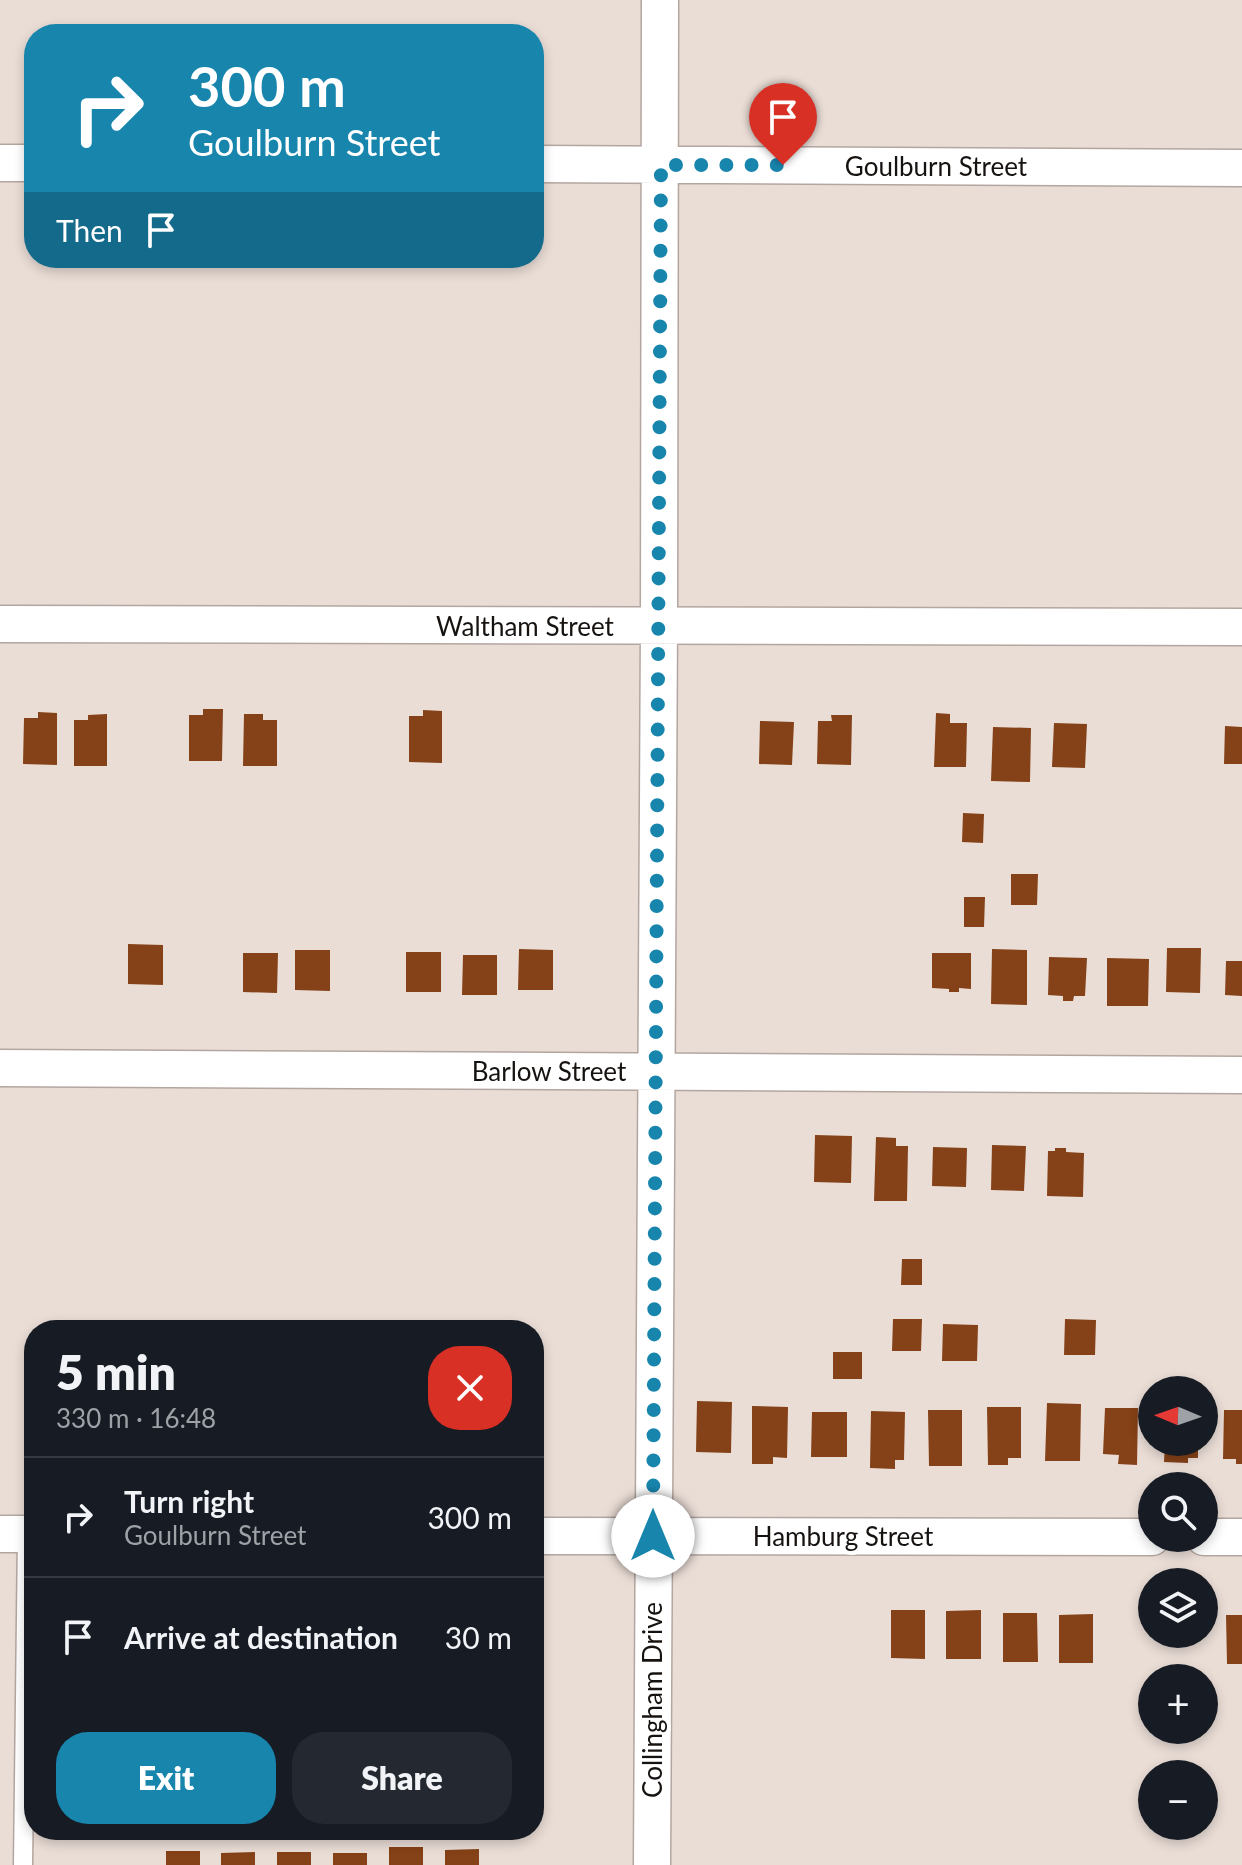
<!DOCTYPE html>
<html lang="en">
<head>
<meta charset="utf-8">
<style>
  body { margin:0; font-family:Lato,sans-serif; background:#242831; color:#f1f3f6; height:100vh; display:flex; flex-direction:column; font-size:30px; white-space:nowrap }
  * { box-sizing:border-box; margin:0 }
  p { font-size:26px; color:#9ea1a6 }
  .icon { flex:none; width:44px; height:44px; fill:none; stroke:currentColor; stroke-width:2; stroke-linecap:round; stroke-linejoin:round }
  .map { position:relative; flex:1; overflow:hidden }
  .details { position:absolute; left:24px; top:1320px; width:520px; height:520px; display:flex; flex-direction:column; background:#171b24; border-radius:32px; box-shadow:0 4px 12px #0003 }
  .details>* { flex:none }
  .guide { position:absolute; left:24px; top:24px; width:520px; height:244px; border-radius:32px; box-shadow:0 4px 12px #0003; background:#1885ad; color:#fff; overflow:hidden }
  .needle { width:52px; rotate:272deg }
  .buttons { position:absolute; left:1138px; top:1376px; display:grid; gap:16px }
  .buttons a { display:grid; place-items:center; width:80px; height:80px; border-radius:50%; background:#171b24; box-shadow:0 4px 12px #0003; font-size:40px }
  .pin { position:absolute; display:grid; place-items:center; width:68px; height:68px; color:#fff; margin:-82px -34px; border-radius:50% 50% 50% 0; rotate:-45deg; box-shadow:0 0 8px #0007 }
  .pin .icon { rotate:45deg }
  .me { position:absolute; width:88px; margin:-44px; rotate:0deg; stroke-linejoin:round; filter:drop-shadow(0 0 6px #0008) }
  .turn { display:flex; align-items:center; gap:28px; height:168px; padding:0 32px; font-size:36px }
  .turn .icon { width:104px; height:104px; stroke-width:2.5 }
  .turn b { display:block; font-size:56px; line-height:68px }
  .then { display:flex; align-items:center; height:76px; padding:0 32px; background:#0003; gap:16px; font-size:30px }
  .round { display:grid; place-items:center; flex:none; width:84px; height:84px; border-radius:32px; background:#242831 }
  .summary { display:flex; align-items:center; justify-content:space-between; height:136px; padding:0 32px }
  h1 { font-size:48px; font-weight:800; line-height:60px }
  .cta { display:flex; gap:16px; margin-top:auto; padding:16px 32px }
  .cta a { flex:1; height:92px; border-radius:32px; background:#1885ad; color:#fff; font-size:32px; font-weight:800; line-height:92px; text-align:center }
  .cta a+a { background:#242831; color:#f1f3f6 }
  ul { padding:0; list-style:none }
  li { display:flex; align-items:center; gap:24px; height:120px; padding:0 32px; border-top:2px solid #363941 }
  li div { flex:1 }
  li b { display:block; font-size:30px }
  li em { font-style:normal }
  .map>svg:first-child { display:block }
  .building { fill:#854117 }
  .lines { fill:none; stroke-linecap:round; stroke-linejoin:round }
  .lane-casing { stroke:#b3a6a0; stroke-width:21 }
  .street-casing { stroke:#b3a6a0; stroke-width:39 }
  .lane { stroke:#fff; stroke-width:18 }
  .street { stroke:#fff; stroke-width:36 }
  .route { stroke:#1885ad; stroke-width:14; stroke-dasharray:0 25.2 }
  .labels { text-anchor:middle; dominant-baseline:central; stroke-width:8; stroke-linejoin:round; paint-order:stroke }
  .street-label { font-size:26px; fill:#161210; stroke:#fff }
</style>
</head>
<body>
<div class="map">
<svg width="1242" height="1865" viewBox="0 0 1242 1865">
  <rect width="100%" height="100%" fill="#eaddd6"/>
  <path class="building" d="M203 709H223L222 761H189V715H203Z
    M423 710 442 711V763L409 762V716H423Z
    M38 712 57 713V765L23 764 24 718H38Z
    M936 713 950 714V723H967L966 767H934Z
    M107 714V766H74V720H88V715Z
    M244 714H263V720H277V766H243Z
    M831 715H852L851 765 817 764 818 721H832Z
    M760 721 794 722 792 765 759 764Z
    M1054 723 1087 724 1085 768 1052 767Z
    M1225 726 1242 727V764H1224Z
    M993 727 1031 728 1030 782 991 781Z
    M963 813 984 814 983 843 962 842Z
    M1011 874H1038L1037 905H1011Z
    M964 897H985L984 927H964Z
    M128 944 163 945V985L128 984Z
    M1167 948H1201L1200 993 1166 992Z
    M519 949 553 950V990H518Z
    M992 949 1027 950V1005L991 1004Z
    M295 950H330V991L295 990Z
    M406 952H441V992H406Z
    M243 953H278L277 993 243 992Z
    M932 953H971V989L959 988V992H949V989L932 988Z
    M463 955H497V995H462Z
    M1049 957 1087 958 1085 996H1074L1073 1001H1063V996L1048 995Z
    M1107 958 1149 959 1148 1006H1107Z
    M1226 961H1242V996L1225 995Z
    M815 1135 852 1136 851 1183 814 1182Z
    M876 1137 896 1138V1146H908L907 1201H874Z
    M992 1145 1026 1146 1024 1191 991 1190Z
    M933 1147 967 1148 966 1187 932 1186Z
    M1055 1148H1066V1152L1084 1153 1083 1197 1047 1196 1048 1151H1055Z
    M902 1259H922V1285H901Z
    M893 1319H922L921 1351H892Z
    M1065 1319 1096 1320 1095 1355H1064Z
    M943 1324 978 1325 977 1361H942Z
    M833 1352H862V1379H833Z
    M697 1401 732 1402 731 1453 696 1452Z
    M1047 1403 1081 1404 1080 1461H1045Z
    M752 1406 788 1407 787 1458 773 1457V1464H752Z
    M987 1407H1021V1458H1008V1465H988Z
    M1105 1408H1138L1137 1465 1118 1464 1119 1455 1103 1454Z
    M928 1410H962V1466H929Z
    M1224 1410H1242V1464H1236V1459H1223Z
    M871 1411 905 1412 904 1460H895V1469L870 1468Z
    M812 1412H847V1457H811Z
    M1165 1442H1198V1458H1188V1463L1164 1462Z
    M891 1610H925V1659L891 1658Z
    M981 1610V1659H946V1611Z
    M1003 1613H1037L1038 1662H1003Z
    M1093 1614V1663H1059V1615Z
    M1226 1615H1242V1664H1227Z
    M389 1847H423V1865H389Z
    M479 1849V1865H445V1850Z
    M166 1851H200V1865H166Z
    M255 1852V1865H221V1853Z
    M277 1852H311V1865H277Z
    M333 1853H367V1865H333Z"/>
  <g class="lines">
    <g class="lane-casing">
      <path id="lane" d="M23 1865 27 1534"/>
    </g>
    <g class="street-casing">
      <path id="street" d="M0 163H34
        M534 164 1242 168
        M0 624 1242 627
        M0 1068 1242 1075
        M0 1534H34
        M534 1536 1152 1537
        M1204 1537H1242
        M652 1865 659 626 660 0"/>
    </g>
    <use href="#lane" class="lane"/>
    <use href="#street" class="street"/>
  </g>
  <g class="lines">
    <path class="route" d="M653 1536 661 165H783"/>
  </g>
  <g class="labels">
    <g class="street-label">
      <text x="936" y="166">Goulburn Street</text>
      <text x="525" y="626">Waltham Street</text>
      <text x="549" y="1071">Barlow Street</text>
      <text x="843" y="1536">Hamburg Street</text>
      <text transform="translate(652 1700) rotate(-90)">Collingham Drive</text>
    </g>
  </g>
</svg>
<div class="buttons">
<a><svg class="needle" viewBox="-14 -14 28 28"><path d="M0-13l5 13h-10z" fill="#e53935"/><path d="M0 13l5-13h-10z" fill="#9ea1a6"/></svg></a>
<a><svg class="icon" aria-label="search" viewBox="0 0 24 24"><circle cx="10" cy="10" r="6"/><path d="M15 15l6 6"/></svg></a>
<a><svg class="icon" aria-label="layers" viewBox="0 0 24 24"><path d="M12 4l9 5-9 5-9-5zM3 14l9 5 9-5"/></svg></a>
<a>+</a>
<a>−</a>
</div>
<div class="pin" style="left:783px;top:165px;background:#d93025"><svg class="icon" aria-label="arrive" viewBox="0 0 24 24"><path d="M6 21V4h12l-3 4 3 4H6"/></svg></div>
<svg class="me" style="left:653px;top:1536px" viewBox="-20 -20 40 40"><circle r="19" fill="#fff"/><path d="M0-13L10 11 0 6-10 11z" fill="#1885ad"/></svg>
<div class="guide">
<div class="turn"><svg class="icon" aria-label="right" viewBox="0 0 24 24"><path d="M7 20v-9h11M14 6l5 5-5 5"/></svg><div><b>300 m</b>Goulburn Street</div></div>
<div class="then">Then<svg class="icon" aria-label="arrive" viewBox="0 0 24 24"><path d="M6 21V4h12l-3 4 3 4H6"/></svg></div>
</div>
<section class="details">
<div class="summary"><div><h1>5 min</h1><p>330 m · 16:48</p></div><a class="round" style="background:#d93025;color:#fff"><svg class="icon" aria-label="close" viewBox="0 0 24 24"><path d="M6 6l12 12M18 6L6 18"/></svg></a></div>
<ul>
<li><svg class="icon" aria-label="right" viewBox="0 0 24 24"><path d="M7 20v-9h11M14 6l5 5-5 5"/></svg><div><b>Turn right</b><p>Goulburn Street</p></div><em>300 m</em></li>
<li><svg class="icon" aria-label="arrive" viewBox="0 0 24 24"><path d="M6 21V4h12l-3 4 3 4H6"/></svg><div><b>Arrive at destination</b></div><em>30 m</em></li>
</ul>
<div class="cta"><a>Exit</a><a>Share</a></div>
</section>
</div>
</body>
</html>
